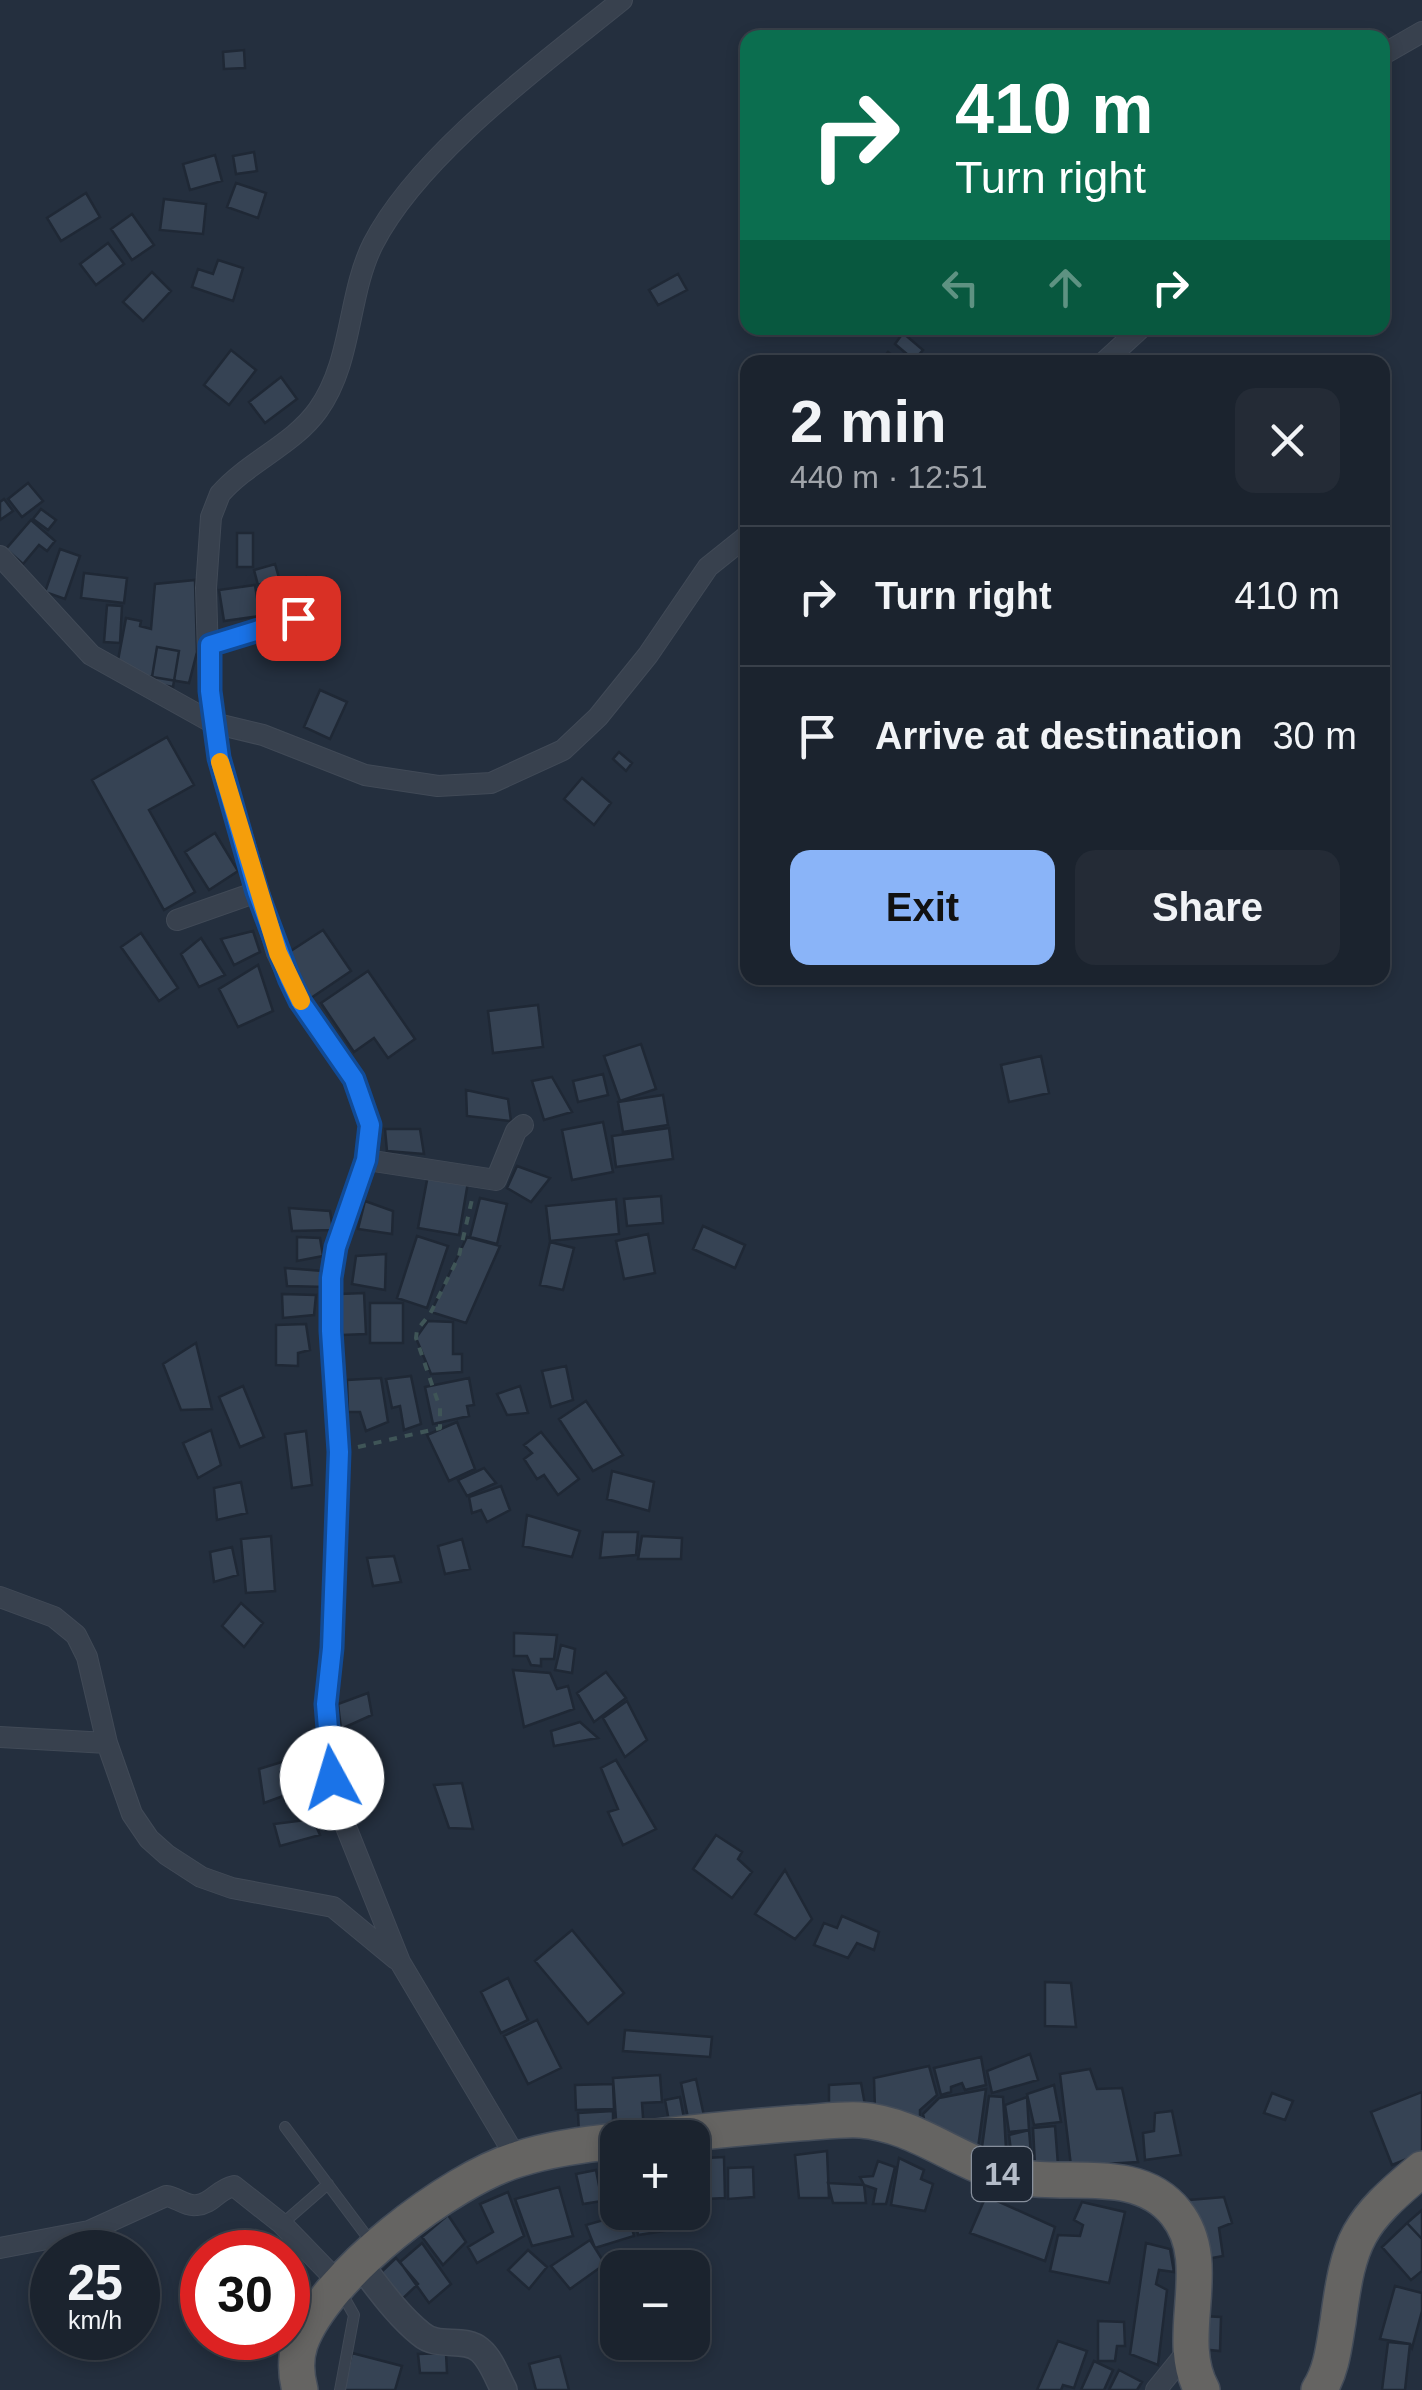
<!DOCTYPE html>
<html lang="en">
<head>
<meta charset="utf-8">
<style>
  body { margin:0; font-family:Helvetica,sans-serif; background:#242b36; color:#f1f3f6; height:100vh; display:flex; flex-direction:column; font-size:38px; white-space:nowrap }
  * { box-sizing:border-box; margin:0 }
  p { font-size:32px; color:#a0a4aa }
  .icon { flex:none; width:55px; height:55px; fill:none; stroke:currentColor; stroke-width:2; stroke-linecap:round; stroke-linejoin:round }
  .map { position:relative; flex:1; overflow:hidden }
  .panel { position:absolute; left:740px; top:355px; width:650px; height:630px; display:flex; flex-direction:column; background:#1b232e; border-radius:20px; box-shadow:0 5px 15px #0003,0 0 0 2px #39404a }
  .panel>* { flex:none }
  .top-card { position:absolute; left:740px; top:30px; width:650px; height:305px; border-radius:20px; box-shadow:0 5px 15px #0003,0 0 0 2px #39404a; background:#0b6e4f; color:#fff; overflow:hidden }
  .fabs { position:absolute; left:600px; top:2120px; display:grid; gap:20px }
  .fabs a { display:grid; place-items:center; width:110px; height:110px; border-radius:20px; background:#1b232e; box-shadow:0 5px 15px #0003,0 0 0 2px #39404a; font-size:50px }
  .speed { position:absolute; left:30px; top:2230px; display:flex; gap:20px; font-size:50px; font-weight:700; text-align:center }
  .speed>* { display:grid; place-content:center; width:130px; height:130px; border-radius:50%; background:#1b232e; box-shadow:0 5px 15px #0003,0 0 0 2px #39404a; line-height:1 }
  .speed small { font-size:25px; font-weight:400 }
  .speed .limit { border:15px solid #d22; background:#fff; color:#111 }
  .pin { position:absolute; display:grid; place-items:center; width:85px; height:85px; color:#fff; margin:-42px; border-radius:20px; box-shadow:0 5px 15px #0006 }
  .me { position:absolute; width:110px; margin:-55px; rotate:354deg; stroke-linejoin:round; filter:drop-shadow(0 0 8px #0008) }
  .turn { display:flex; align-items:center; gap:35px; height:210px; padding:0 50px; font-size:45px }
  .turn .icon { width:130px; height:130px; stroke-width:2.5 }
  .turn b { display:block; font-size:70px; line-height:85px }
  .lanes { display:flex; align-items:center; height:95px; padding:0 50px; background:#0003; justify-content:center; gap:50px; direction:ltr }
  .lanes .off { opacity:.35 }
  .round { display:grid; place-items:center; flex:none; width:105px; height:105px; border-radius:20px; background:#242b36 }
  .headline { display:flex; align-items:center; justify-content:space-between; height:170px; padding:0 50px }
  h1 { font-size:60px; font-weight:700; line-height:75px }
  .action { display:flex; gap:20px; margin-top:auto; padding:20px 50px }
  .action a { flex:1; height:115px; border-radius:20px; background:#8ab4f8; color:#111; font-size:40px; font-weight:700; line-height:115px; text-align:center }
  .action a+a { background:#242b36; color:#f1f3f6 }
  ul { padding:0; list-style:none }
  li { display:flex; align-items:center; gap:30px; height:140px; padding:0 50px; border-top:2px solid #39404a }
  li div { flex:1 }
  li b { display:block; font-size:38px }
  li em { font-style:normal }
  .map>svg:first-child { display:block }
  .building { fill:#364354; stroke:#1f2835; stroke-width:2.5 }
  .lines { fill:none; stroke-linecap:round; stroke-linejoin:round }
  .service-casing { stroke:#414a57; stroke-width:12 }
  .minor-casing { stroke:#414a57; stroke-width:22 }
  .tertiary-casing { stroke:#414a57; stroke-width:28 }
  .trunk-casing { stroke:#434c59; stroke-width:38 }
  .path { stroke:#3f5557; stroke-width:4; stroke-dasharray:8 8; stroke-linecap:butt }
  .service { stroke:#38414e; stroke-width:10 }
  .minor { stroke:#38414e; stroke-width:20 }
  .tertiary { stroke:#38414e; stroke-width:25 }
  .trunk { stroke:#656462; stroke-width:35 }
  .route-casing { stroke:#114b97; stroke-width:25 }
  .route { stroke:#1a73e8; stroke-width:18 }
  .slow { stroke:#f59e0b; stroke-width:18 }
  .labels { text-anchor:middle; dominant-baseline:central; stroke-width:10; stroke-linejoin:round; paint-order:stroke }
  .shield { fill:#1d2633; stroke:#878f9c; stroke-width:2.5 }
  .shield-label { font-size:32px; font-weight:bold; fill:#b4bcc9 }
</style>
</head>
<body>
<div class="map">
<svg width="1422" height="2390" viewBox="0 0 1422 2390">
  <rect width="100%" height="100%" fill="#242f3e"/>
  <path class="building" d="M244 50 245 68 224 69 223 52Z
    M254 152 257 171 236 174 233 156Z
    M215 155 222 181 190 190 183 164Z
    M236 183 266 193 258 218 227 207Z
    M86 193 100 217 61 241 47 218Z
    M164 199 206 204 203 234 160 230Z
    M132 214 154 245 132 260 111 229Z
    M108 243 124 264 96 285 80 264Z
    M218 260 243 268 233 301 192 287 198 269 213 274Z
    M152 272 171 291 143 321 123 302Z
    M678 274 687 290 658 305 649 290Z
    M903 333 923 350 914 360 895 344Z
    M231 350 256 370 229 405 204 385Z
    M888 352 901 362H880Z
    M281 377 297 399 265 423 249 402Z
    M28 483 43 501 22 517 8 499Z
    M4 499 13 511 0 520V502Z
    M41 509 56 520 48 530 33 519Z
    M31 520 55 541 47 551 39 545 23 564 6 549Z
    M237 533H253V567H237Z
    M60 549 80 556 65 599 45 592Z
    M275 564 279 578 258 585 254 570Z
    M84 573 127 578 124 603 81 598Z
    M306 577 321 606 297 619 283 590Z
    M195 580 197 652 189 683 116 671 126 618 141 621 140 626 151 629 155 584Z
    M255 585 260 616 224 621 219 590Z
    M107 605 122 606 120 643 104 642Z
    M157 647 179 651 173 687 151 683Z
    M320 690 347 702 330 739 304 727Z
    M167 737 194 785 149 810 195 892 164 910 92 780Z
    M619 752 632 763 626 771 613 759Z
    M582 778 611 803 594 825 564 799Z
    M215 833 238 871 209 890 185 852Z
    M323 930 351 971 308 1000 280 958Z
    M253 931 260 952 234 965 221 939Z
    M141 933 178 988 159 1001 121 947Z
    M201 938 225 975 199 987 181 954Z
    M258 965 273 1011 238 1027 219 989Z
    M368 971 415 1039 388 1058 374 1038 354 1052 321 1003Z
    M538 1005 543 1047 493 1053 488 1011Z
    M641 1044 656 1089 620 1101 604 1056Z
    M1041 1056 1049 1093 1009 1102 1001 1065Z
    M603 1074 608 1095 578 1102 573 1081Z
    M552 1077 572 1112 544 1120 532 1081Z
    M466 1090 508 1099 511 1121 467 1116Z
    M663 1095 668 1125 623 1132 618 1102Z
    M603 1122 613 1172 572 1180 562 1130Z
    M669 1128 673 1159 616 1167 612 1136Z
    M385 1129H420L424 1154 387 1151Z
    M517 1166 550 1178 531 1202 507 1188Z
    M428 1175 468 1182 459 1235 418 1228Z
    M661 1196 663 1223 627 1226 624 1199Z
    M480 1198 507 1204 497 1244 470 1237Z
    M616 1199 619 1234 550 1241 546 1206Z
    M365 1201 393 1211 392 1234 358 1229Z
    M289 1208 330 1211 333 1230 292 1231Z
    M703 1226 745 1245 735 1268 693 1249Z
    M648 1234 655 1273 624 1279 616 1241Z
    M417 1236 448 1246 427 1308 397 1298Z
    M297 1237 320 1238 323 1256 297 1261Z
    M467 1237 500 1246 466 1323 431 1312Z
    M550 1242 574 1248 563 1290 540 1285Z
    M386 1254 385 1290 352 1284 356 1256Z
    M285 1268 323 1271 326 1287 287 1286Z
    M364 1293 366 1334 342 1335 340 1294Z
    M282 1294 316 1295 314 1315 283 1318Z
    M370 1303H403V1343H370Z
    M428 1321 453 1322V1354H462V1372L431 1374 416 1338Z
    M306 1324 310 1350 298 1353V1366L276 1365V1325Z
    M196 1343 212 1409 181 1410 163 1364Z
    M566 1366 573 1400 551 1407 542 1371Z
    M411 1376 421 1424 404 1430 400 1406 392 1408 386 1379Z
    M381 1378 388 1422 366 1431 360 1412H348L347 1380Z
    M469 1378 474 1405 467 1406 469 1416 433 1424 425 1387Z
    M243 1386 264 1437 240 1447 219 1397Z
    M520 1386 528 1413 507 1415 497 1394Z
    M586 1401 623 1455 593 1471 559 1419Z
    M457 1422 475 1469 449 1481 427 1435Z
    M211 1430 221 1465 198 1478 183 1443Z
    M306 1431 312 1485 292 1488 285 1434Z
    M541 1432 579 1479 558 1495 544 1475 537 1479 524 1459 532 1453 524 1445Z
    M484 1468 496 1483 467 1496 458 1480Z
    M612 1471 654 1482 649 1511 607 1499Z
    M241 1482 247 1513 217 1520 214 1488Z
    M501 1486 510 1510 487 1522 481 1510 472 1513 469 1497Z
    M527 1515 580 1531 572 1557 523 1546Z
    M603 1532H638L636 1555 600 1558Z
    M271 1536 275 1591 246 1593 241 1539Z
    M642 1536 682 1538 681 1559H638Z
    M462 1539 470 1569 445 1574 438 1546Z
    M232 1547 238 1575 214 1582 210 1552Z
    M394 1556 401 1582 373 1586 367 1558Z
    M241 1603 263 1623 244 1647 222 1626Z
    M514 1633 557 1635 554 1659H541V1666L531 1665 527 1656H514Z
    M561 1645 575 1649 572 1673 555 1670Z
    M513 1670 550 1673 557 1689 568 1686 574 1709 524 1727Z
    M606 1672 626 1698 594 1722 577 1693Z
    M368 1693 372 1715 341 1729 338 1704Z
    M627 1701 647 1740 625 1757 603 1718Z
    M580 1722 598 1738 554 1746 551 1731Z
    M288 1760 297 1791 264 1803 259 1769Z
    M616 1760 656 1829 623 1845 608 1812 618 1809 601 1768Z
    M462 1783 473 1829 449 1828 434 1785Z
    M313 1819 320 1835 280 1846 274 1824Z
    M716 1835 742 1852 738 1859 752 1872 732 1898 693 1869Z
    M785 1870 812 1919 795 1939 755 1914Z
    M842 1916 879 1932 874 1950 857 1943 848 1958 814 1945 824 1923 837 1928Z
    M572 1930 624 1993 588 2024 535 1961Z
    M508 1978 528 2020 501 2033 481 1992Z
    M1045 1982 1071 1983 1076 2027 1045 2026Z
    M537 2020 561 2068 528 2084 504 2036Z
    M625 2030 712 2037 710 2057 623 2051Z
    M1030 2054 1038 2080 992 2093 987 2071Z
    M981 2057 986 2085 965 2090 962 2083 951 2087V2092L941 2095 934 2068Z
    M929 2066 937 2095 920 2110V2118L875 2110 874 2078Z
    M1090 2069 1097 2089 1122 2088 1138 2162 1071 2166 1060 2074Z
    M660 2075 662 2102 642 2103 644 2131 617 2133 613 2078Z
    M696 2079 706 2125 690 2128 681 2083Z
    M861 2083 865 2105 829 2107V2085Z
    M613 2084 614 2109 576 2110 575 2085Z
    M1054 2085 1061 2122 1034 2125 1027 2094Z
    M986 2089 978 2148 927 2134 923 2114 939 2098Z
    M1422 2092V2153L1392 2165 1371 2112Z
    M1272 2093 1293 2101 1285 2120 1264 2113Z
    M989 2096 1003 2097 1006 2149 982 2147Z
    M680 2097 686 2129 671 2132 665 2100Z
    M1027 2097 1029 2130 1009 2132 1005 2105Z
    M613 2111V2132L579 2134 578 2113Z
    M1172 2111 1181 2155 1145 2160 1143 2133 1154 2131 1155 2113Z
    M1055 2126 1058 2165H1035L1033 2128Z
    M1029 2130 1032 2166 1005 2168 1003 2152 1011 2151 1009 2135Z
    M827 2151 829 2198H799L795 2155Z
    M724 2157 725 2198 705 2199V2158Z
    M899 2158 924 2170 921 2179 933 2184 925 2211 891 2205Z
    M700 2160 701 2197H692V2161Z
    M878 2161 895 2167 886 2204H873L876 2189 864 2185 860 2177 873 2176Z
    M753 2167 754 2197 728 2199V2168Z
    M618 2169V2198L605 2199 601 2172Z
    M596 2170 602 2201 583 2204 576 2174Z
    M828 2183 864 2185 866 2203H833Z
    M559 2187 573 2236 532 2246 515 2199Z
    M508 2192 524 2236 477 2263 468 2247 493 2232 480 2204Z
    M986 2196 1055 2227 1045 2261 970 2233Z
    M1224 2197 1232 2223 1219 2228 1223 2256 1212 2258V2281H1198L1189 2200Z
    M1082 2202 1125 2212 1109 2283 1050 2271 1058 2235 1080 2236 1083 2225 1074 2220Z
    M618 2207V2212H628L634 2236 595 2248 586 2225 604 2220 601 2210Z
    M1422 2210V2239L1407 2223Z
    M634 2212H675L677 2229 638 2235Z
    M448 2215 466 2242 443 2265 422 2237Z
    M1407 2223 1422 2239V2271L1411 2280 1382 2247Z
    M590 2240 605 2264 570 2289 551 2266Z
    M422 2243 451 2284 429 2303 400 2262Z
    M1146 2243 1170 2249 1174 2272 1159 2270 1156 2284 1167 2290 1158 2365 1130 2354Z
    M528 2250 547 2267 529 2289 508 2270Z
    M396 2258 418 2284 397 2304 376 2277Z
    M1395 2286 1422 2293V2311L1412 2348 1410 2344 1380 2339Z
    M1201 2316 1221 2317 1220 2351 1200 2349Z
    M1098 2321 1124 2322 1125 2346H1117L1115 2361H1098Z
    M1058 2341 1087 2351 1074 2388 1063 2385 1061 2390H1037Z
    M1388 2342 1410 2344 1405 2390H1382Z
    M352 2353 402 2366 395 2390H343Z
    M446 2353 447 2373H420L418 2354Z
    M560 2356 569 2390H536L529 2364Z
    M1094 2361 1113 2370 1104 2390H1081Z
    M1119 2370 1142 2382 1137 2390H1109Z"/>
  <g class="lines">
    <g class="service-casing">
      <path id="service" d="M285 2127 371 2242
        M282 2224 328 2184
        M340 2390 354 2315 341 2292"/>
    </g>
    <g class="minor-casing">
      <path id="minor" d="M1382 55 1422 32
        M1104 362 1141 328
        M0 556 91 655 213 723 263 735 365 775 438 786 491 783 563 750 598 717 648 655 708 567 748 535
        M210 645 297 619
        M177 920 257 892
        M367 1160 496 1180 516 1131 523 1125
        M0 1597 54 1617 76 1635 87 1657 107 1743 132 1814 149 1839 167 1855 201 1877 232 1888 333 1907 396 1959
        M0 1737 107 1743
        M517 2159 400 1962 344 1822 332 1777 326 1703 332 1648 339 1452 331 1331V1278L336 1247 367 1160 371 1125 354 1079 300 1001 277 953 219 758 209 691 206 588 211 517 220 494C249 461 293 445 318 410 353 361 347 296 373 244 419 154 543 64 622 0
        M0 2248 89 2231 166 2196C177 2197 186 2207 197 2205 212 2204 218 2189 234 2186L282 2224 341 2285
        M1156 2390 1190 2348"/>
    </g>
    <g class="tertiary-casing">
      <path id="tertiary" d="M359 2263C378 2287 397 2315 421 2334 438 2349 464 2336 480 2350 491 2359 497 2377 504 2390"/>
    </g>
    <g class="trunk-casing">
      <path id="trunk" d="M647 2138C698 2132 748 2127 799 2123 819 2122 840 2119 860 2120 918 2124 961 2167 1017 2177 1069 2187 1138 2165 1176 2213 1217 2264 1172 2336 1202 2390
        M300 2390C296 2375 295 2359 300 2344 324 2276 450 2179 519 2159 550 2149 585 2144 618 2141
        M1319 2390C1332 2370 1334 2345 1338 2322 1349 2238 1357 2223 1422 2169"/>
    </g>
    <path class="path" d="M358 1447 440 1428V1408L416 1338 417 1330 430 1314 459 1256 473 1195"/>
    <use href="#service" class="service"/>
    <use href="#minor" class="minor"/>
    <use href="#tertiary" class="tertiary"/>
    <use href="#trunk" class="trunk"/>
  </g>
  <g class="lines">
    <g class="route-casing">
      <path id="route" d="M298 618 210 645V691L219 758 257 892 289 978 300 1001 354 1079 370 1125 366 1160 336 1247 331 1278V1331L339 1452 332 1648 326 1704 332 1778"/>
    </g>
    <use href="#route" class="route"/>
    <path class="slow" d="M220 762 278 953 301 1001"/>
  </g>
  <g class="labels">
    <rect class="shield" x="972" y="2147" width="60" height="54" rx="8"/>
    <g class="shield-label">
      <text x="1002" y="2174">14</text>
    </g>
  </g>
</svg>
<div class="fabs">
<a>+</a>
<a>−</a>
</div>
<div class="speed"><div>25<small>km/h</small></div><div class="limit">30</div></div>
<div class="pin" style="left:298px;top:618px;background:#d93025"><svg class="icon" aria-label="arrive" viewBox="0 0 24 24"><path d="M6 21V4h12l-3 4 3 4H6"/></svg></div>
<svg class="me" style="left:332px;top:1778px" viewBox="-20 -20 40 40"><circle r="19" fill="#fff"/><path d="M0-13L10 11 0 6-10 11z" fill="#1a73e8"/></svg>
<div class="top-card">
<div class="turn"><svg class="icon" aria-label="right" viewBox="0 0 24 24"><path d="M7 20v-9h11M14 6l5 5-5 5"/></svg><div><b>410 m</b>Turn right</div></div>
<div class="lanes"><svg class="icon off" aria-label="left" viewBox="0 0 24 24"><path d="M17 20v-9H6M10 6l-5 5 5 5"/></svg><svg class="icon off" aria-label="ahead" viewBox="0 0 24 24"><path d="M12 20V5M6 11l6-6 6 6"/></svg><svg class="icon" aria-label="right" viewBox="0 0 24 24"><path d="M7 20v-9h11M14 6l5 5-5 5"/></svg></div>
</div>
<section class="panel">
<div class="headline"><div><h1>2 min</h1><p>440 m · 12:51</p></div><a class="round"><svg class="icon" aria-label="close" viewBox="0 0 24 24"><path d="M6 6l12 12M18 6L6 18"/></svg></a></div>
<ul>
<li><svg class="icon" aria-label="right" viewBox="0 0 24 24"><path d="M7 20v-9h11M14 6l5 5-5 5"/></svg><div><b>Turn right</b></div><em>410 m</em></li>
<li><svg class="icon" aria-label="arrive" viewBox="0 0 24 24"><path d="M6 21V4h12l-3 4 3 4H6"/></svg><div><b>Arrive at destination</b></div><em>30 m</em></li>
</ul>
<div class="action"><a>Exit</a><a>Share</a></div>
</section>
</div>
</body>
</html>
